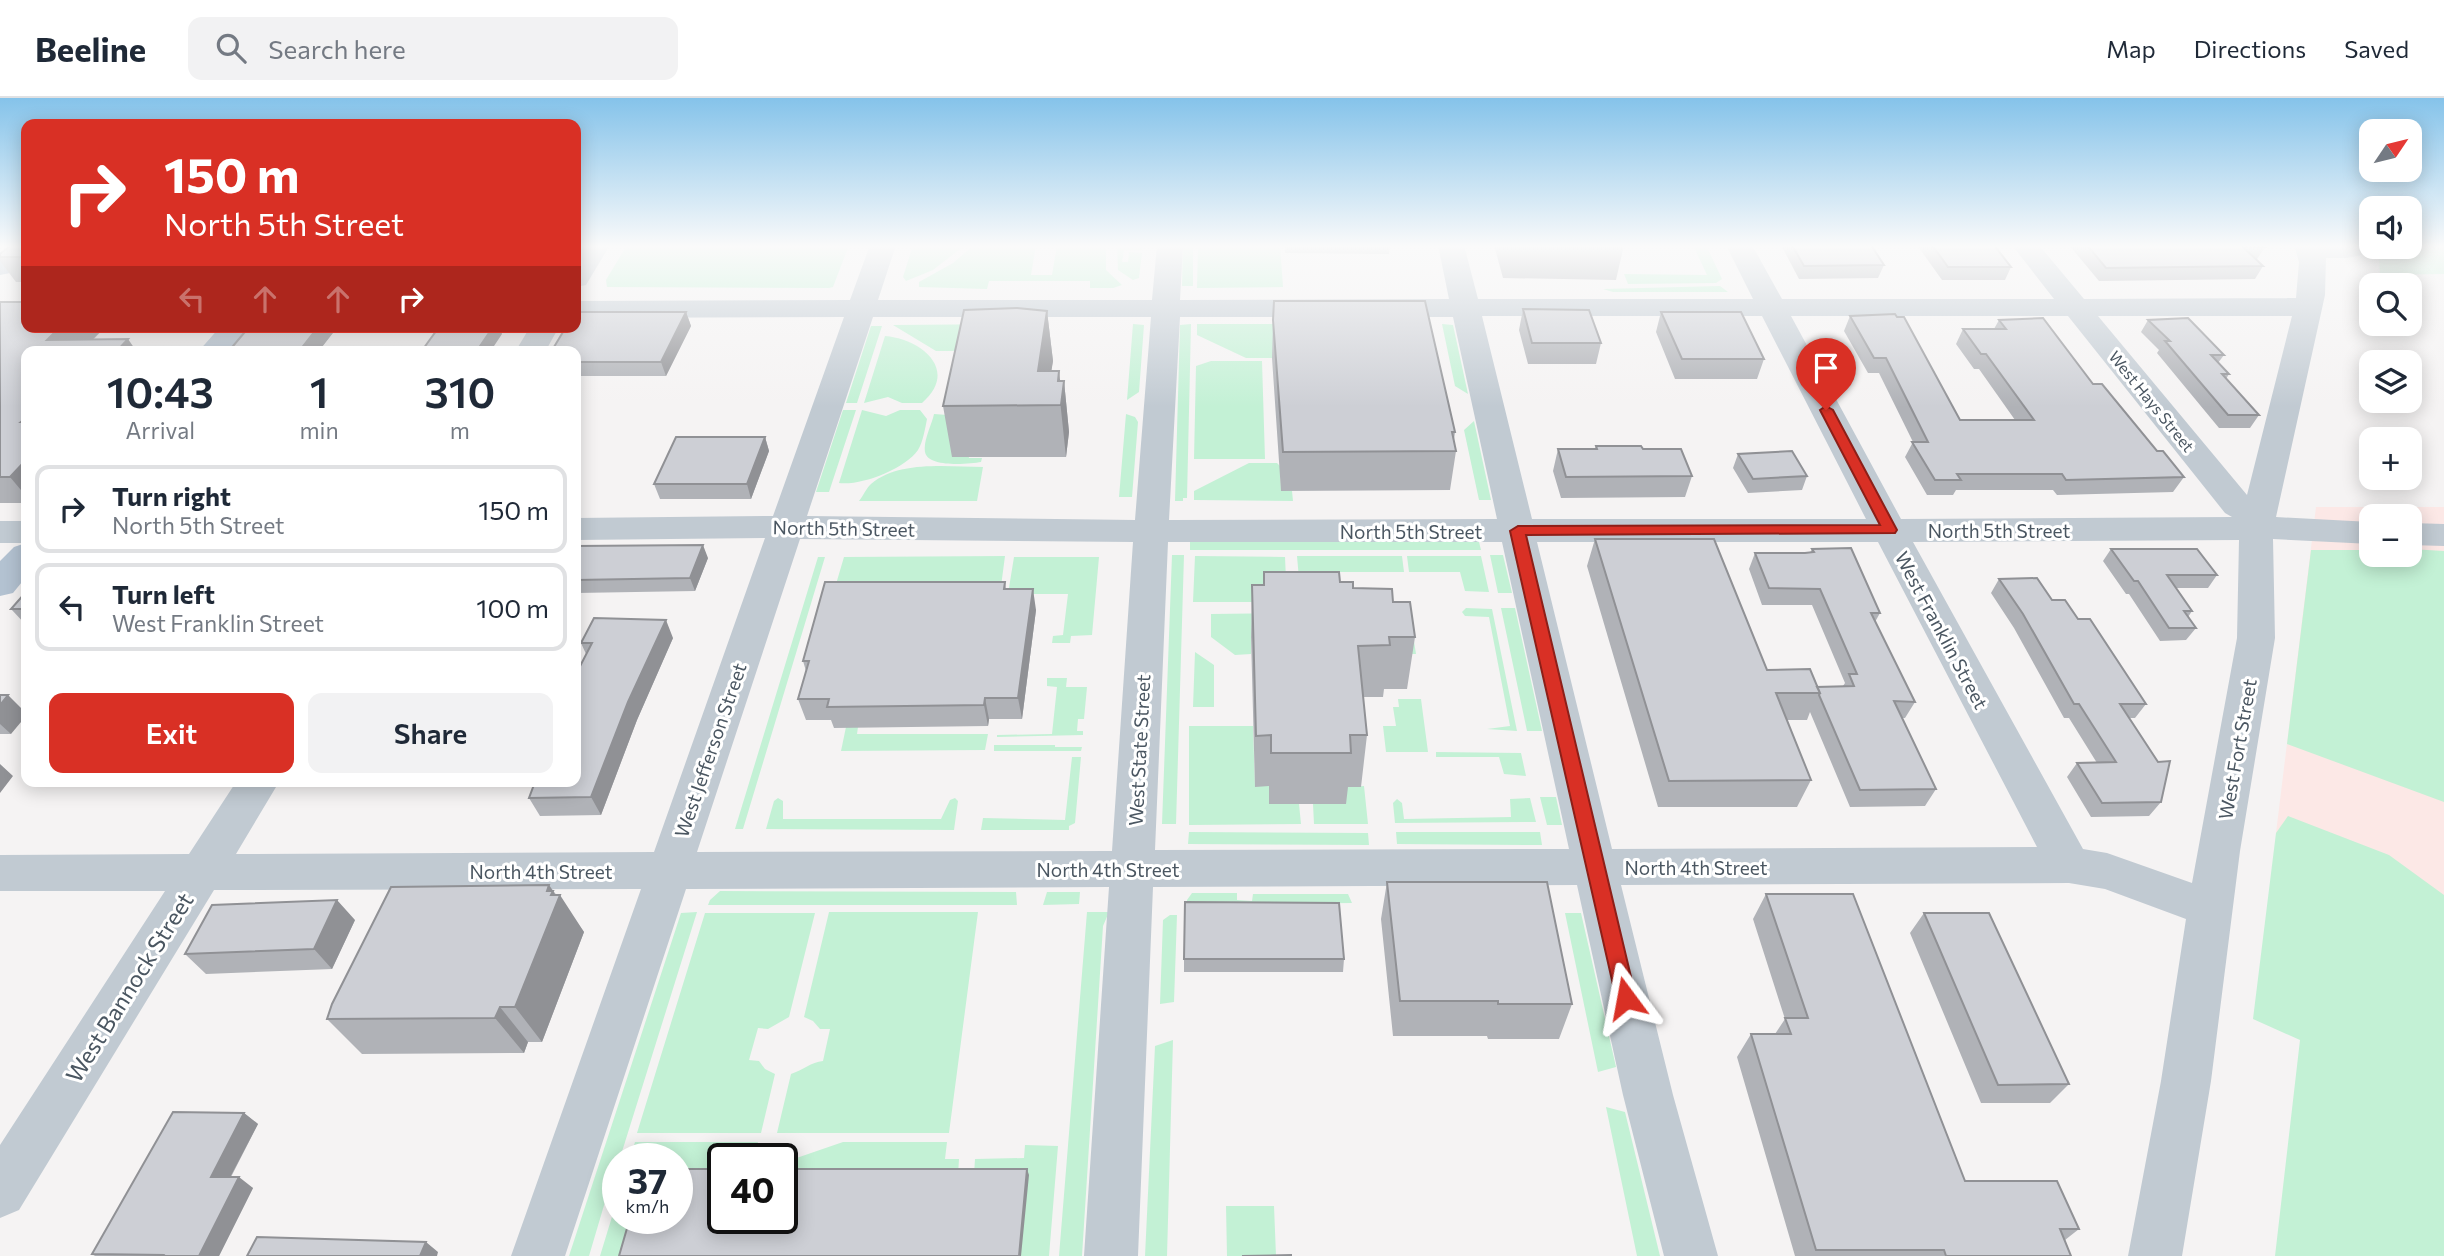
<!DOCTYPE html>
<html lang="en">
<head>
<meta charset="utf-8">
<style>
  body { margin:0; font-family:Commissioner,sans-serif; background:#f2f2f3; color:#1f2937; height:100vh; display:flex; flex-direction:column; font-size:26px; white-space:nowrap }
  * { box-sizing:border-box; margin:0 }
  p { font-size:23px; color:#747a83 }
  .icon { flex:none; width:38px; height:38px; fill:none; stroke:currentColor; stroke-width:2; stroke-linecap:round; stroke-linejoin:round }
  .map { position:relative; flex:1; overflow:hidden }
  .details { position:absolute; left:21px; top:248px; width:560px; height:441px; display:flex; flex-direction:column; background:#fff; border-radius:14px; box-shadow:0 4px 18px #0003 }
  .details>* { flex:none }
  .banner { position:absolute; left:21px; top:21px; width:560px; height:214px; border-radius:14px; box-shadow:0 4px 18px #0003; background:#d93025; color:#fff; overflow:hidden }
  .needle { width:46px; rotate:55deg }
  .tools { position:absolute; left:2359px; top:21px; display:grid; gap:14px }
  .tools a { display:grid; place-items:center; width:63px; height:63px; border-radius:14px; background:#fff; box-shadow:0 4px 18px #0003; font-size:35px }
  .speed { position:absolute; left:602px; top:1045px; display:flex; gap:14px; font-size:35px; font-weight:700; text-align:center }
  .speed>* { display:grid; place-content:center; width:91px; height:91px; border-radius:50%; background:#fff; box-shadow:0 4px 18px #0003; line-height:1 }
  .speed small { font-size:18px; font-weight:400 }
  .speed .limit { border:4px solid #111; border-radius:10px; background:#fff; color:#111 }
  .pin { position:absolute; display:grid; place-items:center; width:60px; height:60px; color:#fff; margin:-72px -30px; border-radius:50% 50% 50% 0; rotate:-45deg; box-shadow:0 0 7px #0007 }
  .pin .icon { rotate:45deg }
  .me { position:absolute; width:77px; margin:-38px; rotate:347deg; stroke-linejoin:round; filter:drop-shadow(0 0 5px #0008) }
  .turn { display:flex; align-items:center; gap:24px; height:147px; padding:0 28px; font-size:32px }
  .turn .icon { width:91px; height:91px; stroke-width:2.5 }
  .turn b { display:block; font-size:49px; line-height:60px }
  .lanes { display:flex; align-items:center; height:66px; padding:0 28px; background:#0003; justify-content:center; gap:35px; direction:ltr }
  .lanes .off { opacity:.35 }
  .eta { display:flex; justify-content:space-evenly; align-items:center; height:119px; text-align:center }
  .eta b { font-size:42px; font-weight:600; line-height:49px }
  .action { display:flex; gap:14px; margin-top:auto; padding:14px 28px }
  .action a { flex:1; height:80px; border-radius:14px; background:#d93025; color:#fff; font-size:28px; font-weight:600; line-height:80px; text-align:center }
  .action a+a { background:#f2f2f3; color:#1f2937 }
  ul { padding:0; list-style:none }
  li { display:flex; align-items:center; gap:21px; height:88px; margin:0 14px 10px; padding:0 14px; border:4px solid #e0e1e3; border-radius:14px }
  li div { flex:1 }
  li b { display:block; font-size:26px }
  li em { font-style:normal }
  header { display:flex; align-items:center; gap:42px; box-sizing:border-box; height:98px; padding:0 35px; background:#fff; border-bottom:2px solid #e0e1e3 }
  header strong { font-size:33px }
  nav { display:flex; gap:38px; margin-inline-start:auto; font-size:24px }
  .search { width:490px; height:63px; background:#f2f2f3; display:flex; align-items:center; gap:18px; box-sizing:border-box; padding:0 24px; border-radius:14px; color:#747a83; font-size:26px }
  .map>svg:first-child { display:block }
  .medical { fill:#fce8e6; fill-rule:evenodd }
  .green { fill:#c3f1d5 }
  .lines { fill:none; stroke-linecap:round; stroke-linejoin:round }
  .minor { fill:#c1cad2; fill-rule:evenodd }
  .major { fill:#b3c2d1; fill-rule:evenodd }
  .wall { fill:#b0b2b7 }
  .shaded-wall { fill:#909195 }
  .building { fill:#cdcfd5; stroke:#909195; stroke-width:2 }
  .route { fill:#d93025; stroke:#8d1f18; stroke-width:2 }
  .labels { text-anchor:middle; dominant-baseline:central; stroke-width:6; stroke-linejoin:round; paint-order:stroke }
  .far-street-label { font-size:16px; fill:#4a5661; stroke:#fff }
  .street-label { font-size:19px; fill:#4a5661; stroke:#fff }
  .near-street-label { font-size:23px; fill:#4a5661; stroke:#fff }
</style>
</head>
<body>
<header>
<strong>Beeline</strong>
<div class="search"><svg class="icon" aria-label="search" viewBox="0 0 24 24"><circle cx="10" cy="10" r="6"/><path d="M15 15l6 6"/></svg>Search here</div>
<nav><a>Map</a><a>Directions</a><a>Saved</a></nav>
</header>
<div class="map">
<svg width="2444" height="1158" viewBox="0 0 2444 1158">
  <rect width="100%" height="100%" fill="#f5f3f3"/>
  <path class="medical" d="M2316 409H2444V822L2276 735ZM2371 418H2410V457H2371Z"/>
  <path class="green" d="M627 147H849L833 189 829 190 607 189 606 182Z
    M913 147H965L933 172 906 183 903 179Z
    M974 147H1036L1031 177H1052L1057 147H1106V172L1122 187 1113 190H1090V183H989L987 191 919 189V184L953 165Z
    M1117 147H1143L1142 152H1124L1122 164H1128L1129 154 1142 155 1139 180 1133 182 1118 172Z
    M1183 147H1193V188H1182Z
    M1198 147H1280L1283 189 1197 190Z
    M1693 147H1706L1722 181 1716 185 1628 186 1624 176 1707 177Z
    M2425 147H2444V176L2380 177 2379 159Z
    M1720 188 1728 194H1613L1603 191Z
    M1034 226 990 253H936L893 227Z
    M1133 226 1144 227 1139 294 1127 302Z
    M1191 226 1187 400H1183V403H1175L1180 227Z
    M1197 226H1282L1274 260H1246L1197 237Z
    M1442 226 1453 227 1468 296 1455 288Z
    M871 228H882L857 305H846Z
    M885 238C921 241 960 272 922 305H902L888 299 864 305Z
    M1211 263H1262L1265 361H1194L1196 268Z
    M843 312H856L829 394H816Z
    M862 312 886 318 900 312H920L927 321C925 331 923 344 918 352 905 371 861 388 839 385Z
    M934 316 961 318 969 360H982L981 364C969 366 928 370 925 354 923 343 932 326 934 316Z
    M1126 316 1135 319 1138 324 1132 399H1119Z
    M1474 323 1491 402H1479L1464 332Z
    M1249 365H1277L1280 368 1281 392 1292 393 1293 403 1194 402V393Z
    M983 369 977 403H859C863 398 867 389 871 386 899 362 949 369 983 369Z
    M1190 444H1479L1481 452H1190Z
    M2410 451 2444 453V704L2287 646 2311 452H2371V457H2410Z
    M1172 457H1184L1176 726H1162Z
    M1490 457H1503L1512 495H1498Z
    M1005 458 1000 496 831 503 844 459Z
    M1195 458 1285 459 1287 504H1193Z
    M1297 458H1402L1404 474H1304L1411 524 1416 556H1387L1303 526Z
    M1407 458H1481L1489 494 1465 493 1460 474H1409Z
    M818 459H825L743 731H735Z
    M1014 459H1099L1092 537 1071 538 1070 545H1052L1053 538 1063 537 1068 496H1008Z
    M1466 510 1492 511 1517 633 1487 631 1510 628 1489 519 1465 518 1462 514Z
    M1501 510H1515L1542 633H1527Z
    M1288 515 1251 539V556L1235 557 1211 539V516Z
    M1195 554 1214 567V609H1193Z
    M1047 580H1067L1066 589H1087L1084 621H1078L1077 633H1083V637L997 639V637L1052 636 1057 589 1047 588Z
    M1398 601H1421L1428 654H1386L1383 628H1396L1393 609H1399Z
    M1189 628H1253L1255 688H1269L1299 706 1301 726 1189 727Z
    M846 629H858L857 636H988L985 652 841 653Z
    M994 647H1055V649H1082L1081 653H994Z
    M1436 654 1521 655 1526 678 1504 676 1499 659H1436Z
    M1072 659H1081L1075 725 1069 728V732H981L983 720 1065 722Z
    M1364 688 1368 726H1314L1313 706H1345V689Z
    M1540 699H1556L1562 727H1547Z
    M778 700 783 703V721H941L950 702 955 700 958 703 954 732 766 731 774 703Z
    M1530 700 1536 724 1395 725 1393 705 1397 701 1402 705 1404 721 1511 719 1510 701Z
    M2288 718 2389 757 2444 797V1158H2275L2300 942 2253 921 2276 735Z
    M1189 734 1368 735 1369 747 1188 746Z
    M1396 734H1540L1542 747 1397 746Z
    M720 793 1016 794 1017 807H708L710 802Z
    M1047 794H1080L1079 806 1043 807Z
    M1192 795H1237V802L1252 803 1253 796H1348L1352 805 1187 807V802Z
    M697 814 620 1060H618L589 1158H569L681 815Z
    M829 814H978L949 1035H777L791 976C803 972 811 964 823 963L830 931H820L813 923 804 919Z
    M1087 814H1109L1103 828 1082 1158H1059Z
    M705 815H815L789 919 768 931 758 930 749 962 759 963 765 971 775 976 761 1035H637Z
    M1565 815H1581L1616 969 1598 974Z
    M1170 817H1177L1174 904 1160 906 1163 822Z
    M1173 942 1167 1158H1145L1155 948Z
    M1606 1009 1625 1014 1660 1158H1637Z
    M635 1044H758L754 1060H723V1077H677V1060H630Z
    M843 1044H947L945 1061H959L958 1077H782V1065Z
    M1025 1047 1058 1048 1049 1158H1021L974 1077 975 1061 1024 1060Z
    M618 1099V1120H637L626 1158H600Z
    M1226 1108H1274L1276 1158H1227Z"/>
  <g class="lines">
    <path class="minor" d="M584 147H610L586 187 576 189V159Z
      M870 147H896L878 202H1152L1157 147H1183L1180 202 1449 201 1438 147H1464L1478 201H1753L1726 147H1752L1782 201H2054L2012 147H2039L2084 201 2296 200 2299 164 2294 147 2383 149 2380 153 2347 160H2326L2325 197 2276 419 2371 424V446L2273 441 2275 540 2240 753 2211 983 2182 1158H2128L2161 983 2186 821 2105 791 2069 785 1621 787 1673 997 1718 1158H1664L1623 997 1577 787 1153 789 1138 1158H1084L1109 789 686 791 565 1158H511L641 791 214 792 19 1112 0 1120V1047L165 793H0V757L189 756 236 684H279L236 756 654 754 765 440 576 442V420L773 418 844 219 576 220V203L850 202ZM1482 218H1762L1866 421H1532ZM1791 218H2068L2225 415 2232 419 1901 421ZM2098 218H2292L2247 397ZM873 219H1151L1135 422 807 418ZM1180 219H1453L1497 421 1169 422ZM800 441 1133 444 1112 753 697 754ZM2239 442 2237 540 2192 785 2107 755 2083 751 1913 444ZM1168 444H1502L1569 751 1155 752ZM1537 444H1878L2037 749 1612 751Z
      M530 229H559L545 254H515Z
      M0 423H26V445H0Z
      M2410 425 2444 426V448L2410 447Z"/>
    <path class="major" d="M10 147H26V161L10 175 0 177V155Z
      M220 229H250L229 254H198Z
      M26 445V479L13 495 0 498V463L14 449Z"/>
  </g>
  <path class="wall" d="M26 147V184H16L0 163V156Z
    M1285 147H1390L1389 156 1285 155Z
    M1494 147H1624L1616 182 1503 180Z
    M1781 147H1871L1884 167 1878 180 1799 181Z
    M1917 147H1994L2011 169 2005 182H1942Z
    M2069 147H2263L2265 149 2257 161H2256L2263 168 2255 181 2099 183Z
    M0 204 26 229H105L93 242 26 254V405H0Z
    M1523 211 1601 245 1596 266H1528L1519 232Z
    M1047 213 1053 263 1051 273 1060 283H1064L1069 334 1066 359H952L943 308Z
    M686 214 691 228 666 278H576V254Z
    M1661 214 1764 261 1757 281H1675L1656 234Z
    M1850 218 1960 322H2015L1979 271H1974L1956 246 1963 231H1994L1999 222 2093 286 2157 353 2184 379 2173 394 2057 397 2053 392H1956L1953 397H1927L1905 359 1913 344 1879 275H1868L1844 233Z
    M1273 222 1455 334 1454 342 1456 353 1450 392 1281 393 1272 260Z
    M2148 222 2224 257 2218 265 2229 276 2226 281 2259 317 2250 330H2219L2157 255 2159 252 2141 234Z
    M249 229H334L336 231 318 254H228Z
    M765 339 769 353 751 401H660L654 386Z
    M1596 348 1643 351 1692 378 1685 399 1561 400 1553 373 1558 351H1595Z
    M1738 356 1807 378 1802 392 1748 395 1733 370Z
    M1595 441 1767 572 1817 589 1843 588 1845 585 1812 507H1762L1749 471 1755 455H1810L1812 451 1880 515 1875 524 1915 604 1905 620H1902L1936 691 1925 708 1850 709 1810 614 1807 622H1787L1811 682 1797 709H1658L1587 468Z
    M576 448 708 460 695 493 576 495Z
    M2111 451 2217 477 2208 490H2176L2192 513 2188 519 2196 530 2186 542 2160 543 2129 496H2126L2103 463Z
    M1264 474 1340 484 1353 490 1393 504 1415 539 1407 591H1384L1383 599H1363L1367 637 1361 689H1348L1346 706H1269V688L1255 689 1251 539 1252 487H1263Z
    M1999 481 2052 502 2078 521 2146 606 2135 620H2130L2161 704 2149 718 2091 719 2067 679 2077 665H2097L2069 620H2064L2014 530 1991 495Z
    M1005 484 1006 491 1036 512 1022 621H989L988 628 834 630 831 622H806L798 601 806 573 803 563Z
    M26 494V527L11 511Z
    M673 540 637 622 601 717 540 718 529 700 576 684 586 556 581 545Z
    M0 597 11 636H0Z
    M1387 784 1572 906 1559 941H1488L1487 938H1393L1381 821Z
    M549 787 584 834 542 944H528L524 955 362 956 327 921Z
    M1766 796 1965 1083 2079 1131 2065 1142 2071 1158H1795L1737 959 1751 936H1775L1785 921 1753 821Z
    M1924 815 2069 986 2050 1005H1981L1910 835Z
    M355 822 332 871 206 876 185 856Z
    M1184 861H1344L1343 874H1184Z
    M244 1015 258 1026 231 1079 253 1090 219 1158H95L92 1156Z"/>
  <path class="shaded-wall" d="M1047 213 1053 263 1046 307 1038 273Z
    M686 214 691 228 666 278 661 264Z
    M60 229H105L80 254 47 242Z
    M318 229H334L336 231 318 254H301L300 252Z
    M492 229H500L502 236 490 254H476Z
    M128 241 137 254H116Z
    M1059 273 1062 299 1064 283 1069 334 1066 359 1058 283Z
    M765 339 769 353 751 401 747 386Z
    M26 362V398L10 379Z
    M703 447 708 460 695 493 690 480Z
    M1033 491 1036 512 1022 621 1018 600Z
    M666 522 673 540 637 622 601 717 591 699 628 604Z
    M8 597 26 615V618L11 636 0 626V607Z
    M985 600 989 621 988 628 984 607Z
    M0 666 13 678 0 695Z
    M549 787 558 801 560 797 584 834 542 944 515 909Z
    M337 802 355 822 332 871 314 851Z
    M500 909 528 944 524 955 495 920Z
    M244 1015 258 1026 225 1089 211 1079Z
    M1027 1071 1029 1077 1021 1158H1019Z
    M239 1079 253 1090 219 1158H199Z
    M426 1144 438 1154 437 1158H420Z"/>
  <path class="building" d="M11 147H26V159H0V156Z
    M1792 147H1871L1884 167 1804 168Z
    M1932 147H1994L2011 169H1948Z
    M2087 147H2263L2265 149 2242 148 2263 168 2106 170Z
    M1274 203H1425L1455 334H1452L1456 353 1283 354 1273 222Z
    M0 204H26V229H60L47 242 128 241 116 254H26V320L21 324H26V362L10 379H0Z
    M1017 210 1047 213 1038 273H1059L1058 283H1064L1061 307 943 308 964 212Z
    M1523 211 1589 212 1601 245H1532Z
    M576 214H686L661 264H576V254H551L566 229H576Z
    M1661 214H1741L1764 261H1682Z
    M1895 216 1897 219H1904L1960 322H2034L1986 256H1981L1963 231H2006L1999 222 2043 220 2093 286H2102L2157 353H2163L2184 379 2066 382 2062 376H1957L1961 382H1935L1912 344H1928L1886 260H1874L1850 218Z
    M2188 220 2224 257H2211L2229 276H2222L2259 317H2228L2165 243H2170L2148 222Z
    M249 229H318L300 252 228 254Z
    M439 229H493L476 254H421Z
    M676 339H765L747 386H654Z
    M1596 348H1641L1643 351H1681L1692 378 1566 379 1558 351H1597Z
    M1792 353 1807 378 1753 381 1738 356Z
    M1595 441H1714L1767 572 1810 571 1820 595H1776L1811 682 1669 683Z
    M703 447 690 480 576 482V448Z
    M1851 450 1880 515H1871L1915 604 1894 603 1936 691 1860 692 1819 597 1820 595 1817 589 1854 588 1849 576H1857L1820 491 1769 490 1755 455H1805L1814 454 1812 451Z
    M2111 451H2197L2217 477H2167L2192 513H2184L2196 530H2169L2138 483H2134Z
    M1264 474H1339L1340 484H1353V490L1392 491 1393 504H1410L1415 539H1389L1390 547 1358 548 1367 637H1350L1351 655H1271V637L1256 638 1252 487H1264Z
    M2037 480 2052 502H2065L2078 521H2090L2146 606H2120L2158 664 2170 663 2161 704 2102 705 2077 665 2116 664 2079 606H2074L2023 516 1999 481Z
    M825 484H1005L1004 491H1033L1018 600H985L984 607 827 609 829 601H798L809 563H803Z
    M26 494V511H11Z
    M594 520 666 522 628 604 591 699 529 700 535 684H576V576L592 545H581Z
    M0 597H8L0 607Z
    M1387 784H1547L1572 906H1498V903H1400Z
    M549 787 547 793H553L551 797H560L515 909H500L495 920 327 921 332 906 391 789Z
    M1766 796H1853L1965 1083H2057L2079 1131H2060L2071 1158H1946L1944 1152H1816L1751 936H1791L1785 920H1808Z
    M337 802 314 851 185 856 212 807Z
    M1185 804 1339 805 1344 861H1184Z
    M1924 815H1989L2069 986 1998 987Z
    M173 1014 244 1015 211 1079H239L199 1158H162L163 1157 92 1156Z
    M677 1071H723V1120H782V1071H1027L1019 1158H619L630 1120H677Z
    M257 1139 426 1144 420 1158H247Z
    M1291 1157V1158H1242Z"/>
  <linearGradient id="sky" x2="0" y2="1"><stop stop-color="#85c3ea"/><stop offset="0.48" stop-color="#fafafa"/><stop offset="1" stop-color="#fafafa" stop-opacity="0"/></linearGradient>
  <rect width="2444" height="309" fill="url(#sky)"/>
  <path class="route" d="M1826 308 1833 312 1897 432 1895 435 1526 437 1636 900 1633 906 1626 909 1619 906 1616 900 1510 433 1518 428 1880 427 1820 312Z"/>
  <g class="labels">
    <g class="far-street-label">
      <text transform="translate(2152 303) rotate(51)">West Hays Street</text>
    </g>
    <g class="street-label">
      <text transform="translate(844 430) rotate(1)">North 5th Street</text>
      <text x="1999" y="432">North 5th Street</text>
      <text x="1411" y="433">North 5th Street</text>
      <text transform="translate(1942 532) rotate(62)">West Franklin Street</text>
      <text transform="translate(2237 651) rotate(-80)">West Fort Street</text>
      <text transform="translate(710 652) rotate(-71)">West Jefferson Street</text>
      <text transform="translate(1139 652) rotate(-87)">West State Street</text>
      <text x="1696" y="769">North 4th Street</text>
      <text x="1108" y="771">North 4th Street</text>
      <text x="541" y="773">North 4th Street</text>
    </g>
    <g class="near-street-label">
      <text transform="translate(129 889) rotate(-58)">West Bannock Street</text>
    </g>
  </g>
</svg>
<div class="tools">
<a><svg class="needle" viewBox="-14 -14 28 28"><path d="M0-13l5 13h-10z" fill="#e53935"/><path d="M0 13l5-13h-10z" fill="#747a83"/></svg></a>
<a><svg class="icon" aria-label="sound" viewBox="0 0 24 24"><path d="M4 9h4l5-4v14l-5-4H4zM17 9q2 3 0 6"/></svg></a>
<a><svg class="icon" aria-label="search" viewBox="0 0 24 24"><circle cx="10" cy="10" r="6"/><path d="M15 15l6 6"/></svg></a>
<a><svg class="icon" aria-label="layers" viewBox="0 0 24 24"><path d="M12 4l9 5-9 5-9-5zM3 14l9 5 9-5"/></svg></a>
<a>+</a>
<a>−</a>
</div>
<div class="speed"><div>37<small>km/h</small></div><div class="limit">40</div></div>
<div class="pin" style="left:1826px;top:312px;background:#d93025"><svg class="icon" aria-label="arrive" viewBox="0 0 24 24"><path d="M6 21V4h12l-3 4 3 4H6"/></svg></div>
<svg class="me" style="left:1626px;top:900px" viewBox="-20 -20 40 40"><path d="M0-17L14 15 0 8-14 15z" fill="#d93025" stroke="#fff" stroke-width="4"/></svg>
<div class="banner">
<div class="turn"><svg class="icon" aria-label="right" viewBox="0 0 24 24"><path d="M7 20v-9h11M14 6l5 5-5 5"/></svg><div><b>150 m</b>North 5th Street</div></div>
<div class="lanes"><svg class="icon off" aria-label="left" viewBox="0 0 24 24"><path d="M17 20v-9H6M10 6l-5 5 5 5"/></svg><svg class="icon off" aria-label="ahead" viewBox="0 0 24 24"><path d="M12 20V5M6 11l6-6 6 6"/></svg><svg class="icon off" aria-label="ahead" viewBox="0 0 24 24"><path d="M12 20V5M6 11l6-6 6 6"/></svg><svg class="icon" aria-label="right" viewBox="0 0 24 24"><path d="M7 20v-9h11M14 6l5 5-5 5"/></svg></div>
</div>
<section class="details">
<div class="eta">
<div><b>10:43</b><p>Arrival</p></div>
<div><b>1</b><p>min</p></div>
<div><b>310</b><p>m</p></div>
</div>
<ul>
<li><svg class="icon" aria-label="right" viewBox="0 0 24 24"><path d="M7 20v-9h11M14 6l5 5-5 5"/></svg><div><b>Turn right</b><p>North 5th Street</p></div><em>150 m</em></li>
<li><svg class="icon" aria-label="left" viewBox="0 0 24 24"><path d="M17 20v-9H6M10 6l-5 5 5 5"/></svg><div><b>Turn left</b><p>West Franklin Street</p></div><em>100 m</em></li>
</ul>
<div class="action"><a>Exit</a><a>Share</a></div>
</section>
</div>
</body>
</html>
